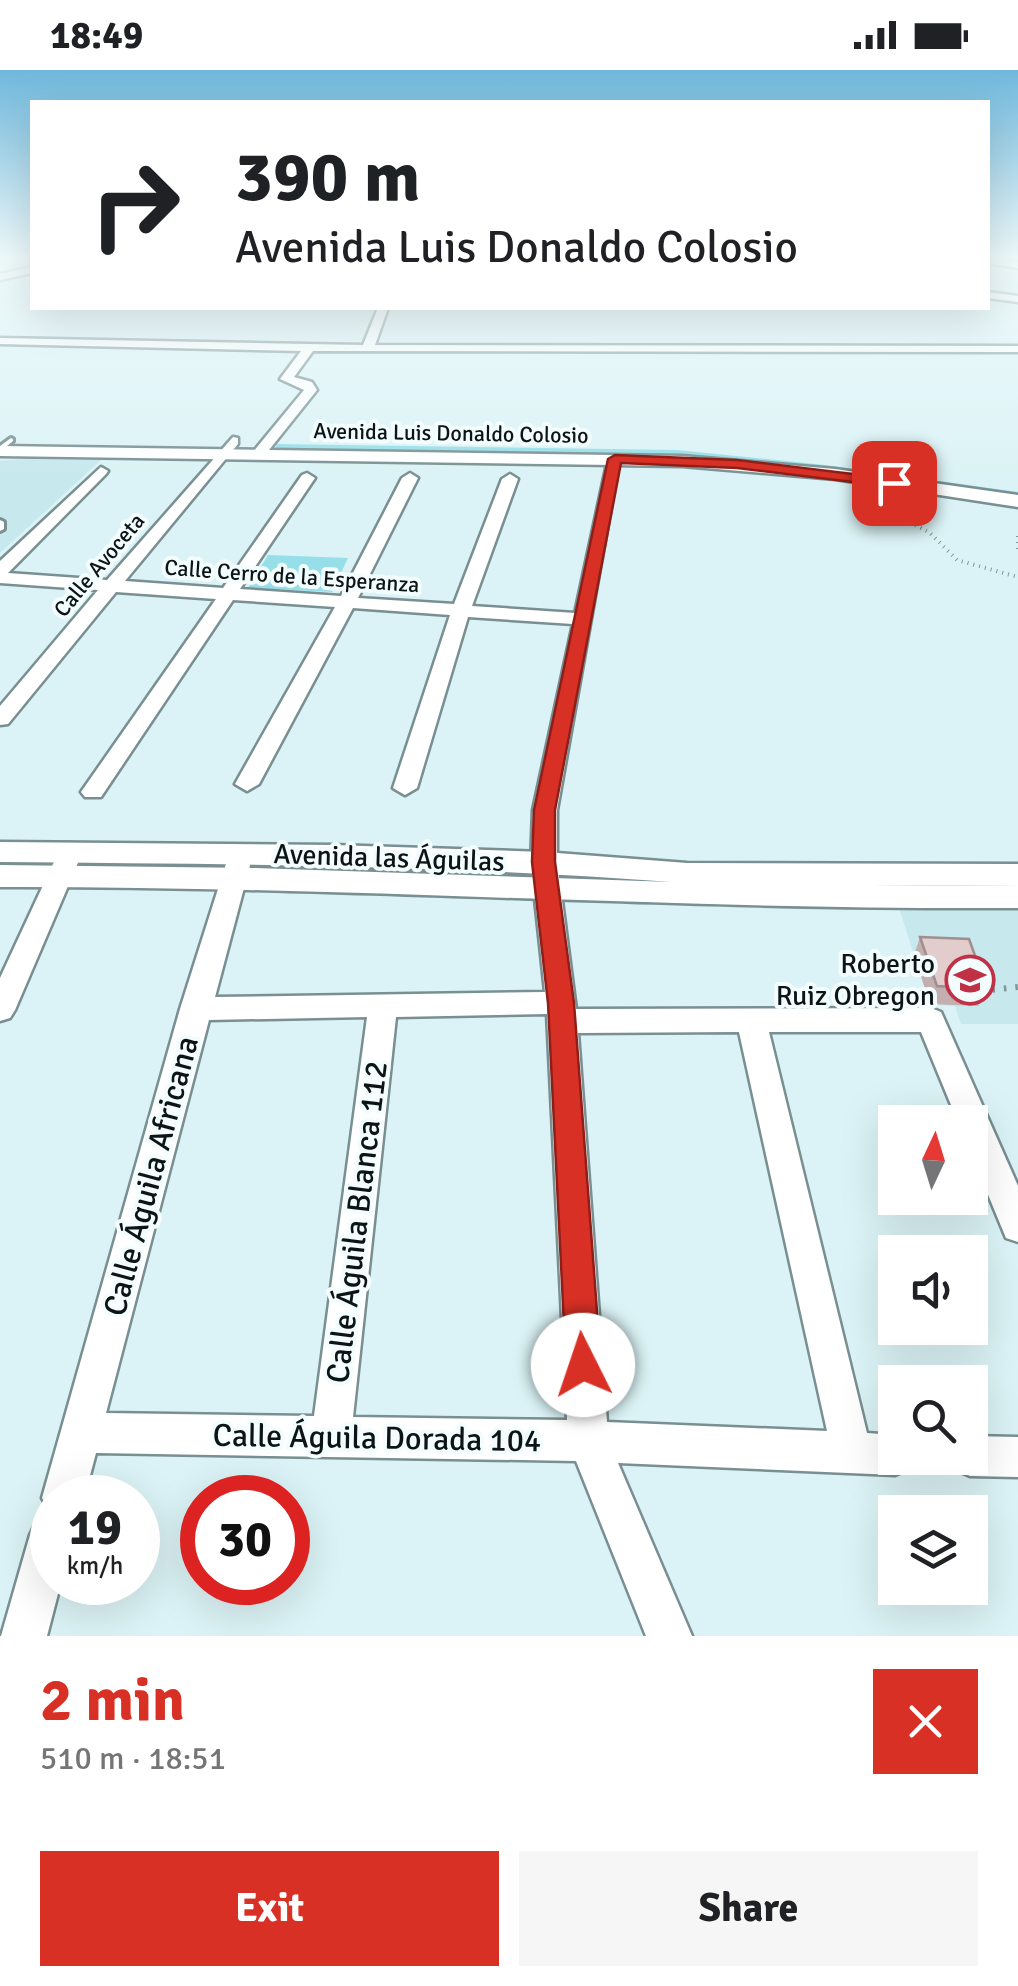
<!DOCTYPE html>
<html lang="en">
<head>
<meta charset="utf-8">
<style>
  body { margin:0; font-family:Signika,sans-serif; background:#f6f6f6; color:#202124; height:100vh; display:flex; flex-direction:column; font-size:38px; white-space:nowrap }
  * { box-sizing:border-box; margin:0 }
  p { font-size:32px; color:#757577 }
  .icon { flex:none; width:55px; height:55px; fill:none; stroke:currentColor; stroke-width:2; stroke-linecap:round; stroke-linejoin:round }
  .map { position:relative; height:1566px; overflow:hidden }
  .panel { display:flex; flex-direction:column; background:#fff; flex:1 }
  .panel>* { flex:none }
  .banner { position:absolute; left:30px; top:30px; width:960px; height:210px; border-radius:0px; box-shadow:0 10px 40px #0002; background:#fff; color:#202124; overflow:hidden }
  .needle { width:65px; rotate:4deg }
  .fabs { position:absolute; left:878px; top:1035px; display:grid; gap:20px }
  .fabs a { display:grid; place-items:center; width:110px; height:110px; border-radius:0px; background:#fff; box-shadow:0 10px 40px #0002; font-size:50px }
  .speed { position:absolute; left:30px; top:1405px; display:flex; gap:20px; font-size:50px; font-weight:700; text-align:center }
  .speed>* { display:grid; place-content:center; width:130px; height:130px; border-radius:50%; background:#fff; box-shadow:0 10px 40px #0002; line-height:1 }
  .speed small { font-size:25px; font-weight:400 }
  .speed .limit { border:15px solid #d22; background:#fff; color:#111 }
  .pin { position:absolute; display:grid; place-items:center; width:85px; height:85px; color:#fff; margin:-42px; border-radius:20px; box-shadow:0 5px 15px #0006 }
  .me { position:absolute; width:110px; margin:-55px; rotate:356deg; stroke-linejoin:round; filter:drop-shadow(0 0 8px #0008) }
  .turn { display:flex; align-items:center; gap:35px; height:210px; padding:0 40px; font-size:45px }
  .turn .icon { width:130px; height:130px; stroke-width:2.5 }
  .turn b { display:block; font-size:70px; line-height:85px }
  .round { display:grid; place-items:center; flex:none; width:105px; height:105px; border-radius:0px; background:#f6f6f6 }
  .overview { display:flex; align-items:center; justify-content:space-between; height:170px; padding:0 40px }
  h1 { font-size:60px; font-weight:700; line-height:75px; color:#d93025 }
  .cta { display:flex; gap:20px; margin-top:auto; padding:20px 40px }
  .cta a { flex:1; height:115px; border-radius:0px; background:#d93025; color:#fff; font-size:40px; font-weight:700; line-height:115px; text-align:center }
  .cta a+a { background:#f6f6f6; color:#202124 }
  .status { display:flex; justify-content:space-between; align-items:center; height:70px; padding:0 50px; background:#fff; direction:ltr }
  .status svg { height:28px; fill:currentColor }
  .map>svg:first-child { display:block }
  .built { fill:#c7e8ed }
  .green { fill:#96dee8 }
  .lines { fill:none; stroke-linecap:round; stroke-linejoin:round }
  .service-casing { stroke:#798f92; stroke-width:6 }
  .minor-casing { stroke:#798f92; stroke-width:5 }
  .tertiary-casing { stroke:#798f92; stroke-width:5 }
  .path-far2 { stroke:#849598; stroke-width:2.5; stroke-dasharray:1 4; stroke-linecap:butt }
  .path-far1 { stroke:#849598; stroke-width:4; stroke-dasharray:1 5; stroke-linecap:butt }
  .path { stroke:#849598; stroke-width:6; stroke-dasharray:2.5 9; stroke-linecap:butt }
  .service { fill:#fff; fill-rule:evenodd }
  .minor { fill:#fff; fill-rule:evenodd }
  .tertiary { fill:#fff; fill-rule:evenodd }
  .wall { fill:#c3afaf }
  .building { fill:#e3cccc; stroke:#9f8f8f; stroke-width:2.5 }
  .route { fill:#d93025; stroke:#8d1f18; stroke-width:2.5 }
  .labels { text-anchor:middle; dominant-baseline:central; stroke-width:8; stroke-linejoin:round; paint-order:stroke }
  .far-street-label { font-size:22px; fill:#0c1416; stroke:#f3fdfe }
  .street-label { font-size:28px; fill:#0c1416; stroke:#f3fdfe }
  .poi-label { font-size:28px; fill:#0c1416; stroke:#f3fdfe; text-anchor:end }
  .near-street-label { font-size:32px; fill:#0c1416; stroke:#f3fdfe }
</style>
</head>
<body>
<div class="status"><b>18:49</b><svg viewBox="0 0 49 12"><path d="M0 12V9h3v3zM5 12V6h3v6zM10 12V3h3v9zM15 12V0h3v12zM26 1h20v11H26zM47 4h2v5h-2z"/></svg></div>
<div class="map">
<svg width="1018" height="1566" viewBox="0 0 1018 1566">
  <rect width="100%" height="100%" fill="#dbf3f6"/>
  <path class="built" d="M21 389 101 390 0 483V391Z
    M899 838H1018V954H961L955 936 930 935Z"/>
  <path class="green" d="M277 374 677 380 825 395 1018 422V428L766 393 274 381Z
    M268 485 348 488 332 522 248 518Z"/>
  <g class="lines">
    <g class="service-casing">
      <path id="service" d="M11 368 13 369V371L0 382V376Z
        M0 450 4 452V459L0 461Z"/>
    </g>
    <g class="minor-casing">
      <path id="minor" d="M988 189 1018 192V198L988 193Z
        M32 197V203L0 210V204Z
        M988 222 1018 226V232L988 228Z
        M378 238H388L375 275 1018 276V282L313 281 294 307 312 312 317 320 265 385 260 386 253 382 304 320 280 309 301 281 0 274V268L363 275Z
        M233 367 238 368V374L125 511 223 518 302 405 307 403 315 408 240 519 341 526 402 408 410 403 418 408 358 528 454 534 502 409 510 404 518 409 472 536 575 543 608 389 620 386 557 740V792L576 939 931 938 941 942 1018 1116V1172L1006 1168 970 1081V1052H958L921 962H769L867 1363 895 1365V1388H914L909 1399 895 1405 618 1393 692 1566H646L576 1391 96 1383 84 1428H52V1512H61L47 1566H1L30 1465 37 1450 51 1444 42 1428 180 939 231 778 240 776 253 784 215 927 545 922 531 792 533 740 573 554 468 547 417 718 405 725 393 718 450 545 353 538 259 714 247 721 235 714 335 537 233 530 101 727H85L81 722 216 529 116 522 8 654 0 655V636L98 520 0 513V491L101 397 108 401 106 404 8 503 107 510ZM547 944 567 1350 353 1347 396 947ZM367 947 314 1346 106 1343 209 950ZM739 962 827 1361 607 1352 578 963Z
        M71 773 83 781 15 940 10 948 0 951V908L59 781Z
        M970 1366 1018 1367V1407L970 1406 956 1400 950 1388H970Z"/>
    </g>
    <g class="tertiary-casing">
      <path id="tertiary" d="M0 376 682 386 835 399 1018 425V437L835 409 682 396 0 386Z
        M0 772 333 775 544 782 687 793 1018 794V816L718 814 1018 816V838C678 840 340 816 0 817V795L255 798 672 812C448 795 224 794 0 792Z"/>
    </g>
    <path class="path-far2" d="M857 427 877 437"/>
    <path class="path-far1" d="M872 434 929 462 957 490 1018 507
      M1018 466V483"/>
    <path class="path" d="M981 921 1018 917"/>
    <use href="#service" class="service"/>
    <use href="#minor" class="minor"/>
    <use href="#tertiary" class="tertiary"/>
  </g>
  <path class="wall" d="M920 867 987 919 978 936 930 934 914 885Z"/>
  <path class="building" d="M920 867 969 869 987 919 937 916Z"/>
  <linearGradient id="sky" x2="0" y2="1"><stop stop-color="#6fb8dc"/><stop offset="0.46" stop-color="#effafb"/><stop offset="1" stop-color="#effafb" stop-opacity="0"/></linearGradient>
  <rect width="1018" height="409" fill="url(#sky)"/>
  <path class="route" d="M615 385 737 390 894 409 900 413 894 417 737 398 621 393 555 740V792L574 933 601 1295 596 1307 583 1312 571 1307 566 1295 548 933 532 792 534 740 608 389Z"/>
  <defs>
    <g id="school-ring" transform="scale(2.5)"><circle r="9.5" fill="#f3fdfe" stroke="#c13146" stroke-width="1.5"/><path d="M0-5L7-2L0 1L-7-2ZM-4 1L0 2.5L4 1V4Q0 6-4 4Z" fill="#c13146"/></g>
  </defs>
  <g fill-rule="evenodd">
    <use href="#school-ring" x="970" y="910"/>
  </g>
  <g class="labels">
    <g class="far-street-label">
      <text transform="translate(451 363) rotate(1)">Avenida Luis Donaldo Colosio</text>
      <text transform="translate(99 495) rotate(-50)">Calle Avoceta</text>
      <text transform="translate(292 506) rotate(4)">Calle Cerro de la Esperanza</text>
    </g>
    <g class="street-label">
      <text transform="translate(389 788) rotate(2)">Avenida las Águilas</text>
    </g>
    <g class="poi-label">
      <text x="935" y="894">Roberto<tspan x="935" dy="32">Ruiz Obregon</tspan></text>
    </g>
    <g class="near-street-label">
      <text transform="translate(151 1106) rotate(-75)">Calle Águila Africana</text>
      <text transform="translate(357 1152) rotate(-83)">Calle Águila Blanca 112</text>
      <text transform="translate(377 1368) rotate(1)">Calle Águila Dorada 104</text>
    </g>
  </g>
</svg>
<div class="fabs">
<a><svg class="needle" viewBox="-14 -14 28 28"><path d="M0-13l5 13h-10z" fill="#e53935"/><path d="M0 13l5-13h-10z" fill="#757577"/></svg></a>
<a><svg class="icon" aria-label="sound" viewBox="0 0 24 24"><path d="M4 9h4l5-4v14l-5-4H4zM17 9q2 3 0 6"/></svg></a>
<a><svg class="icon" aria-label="search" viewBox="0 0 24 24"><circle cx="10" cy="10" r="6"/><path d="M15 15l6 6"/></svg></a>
<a><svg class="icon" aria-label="layers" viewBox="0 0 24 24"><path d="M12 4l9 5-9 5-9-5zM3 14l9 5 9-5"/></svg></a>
</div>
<div class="speed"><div>19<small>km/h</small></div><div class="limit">30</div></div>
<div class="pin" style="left:894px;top:413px;background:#d93025"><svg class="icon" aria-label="arrive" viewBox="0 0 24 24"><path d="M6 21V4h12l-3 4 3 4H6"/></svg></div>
<svg class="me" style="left:583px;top:1295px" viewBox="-20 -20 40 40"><circle r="19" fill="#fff"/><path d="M0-13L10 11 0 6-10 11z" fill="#d93025"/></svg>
<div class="banner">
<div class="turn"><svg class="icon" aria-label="right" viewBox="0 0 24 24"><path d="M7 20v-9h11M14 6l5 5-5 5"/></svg><div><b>390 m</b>Avenida Luis Donaldo Colosio</div></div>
</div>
</div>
<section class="panel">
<div class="overview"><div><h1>2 min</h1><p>510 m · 18:51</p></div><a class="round" style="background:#d93025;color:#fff"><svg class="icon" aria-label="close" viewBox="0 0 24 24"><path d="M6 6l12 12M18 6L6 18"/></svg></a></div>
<div class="cta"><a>Exit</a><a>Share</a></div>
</section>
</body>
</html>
